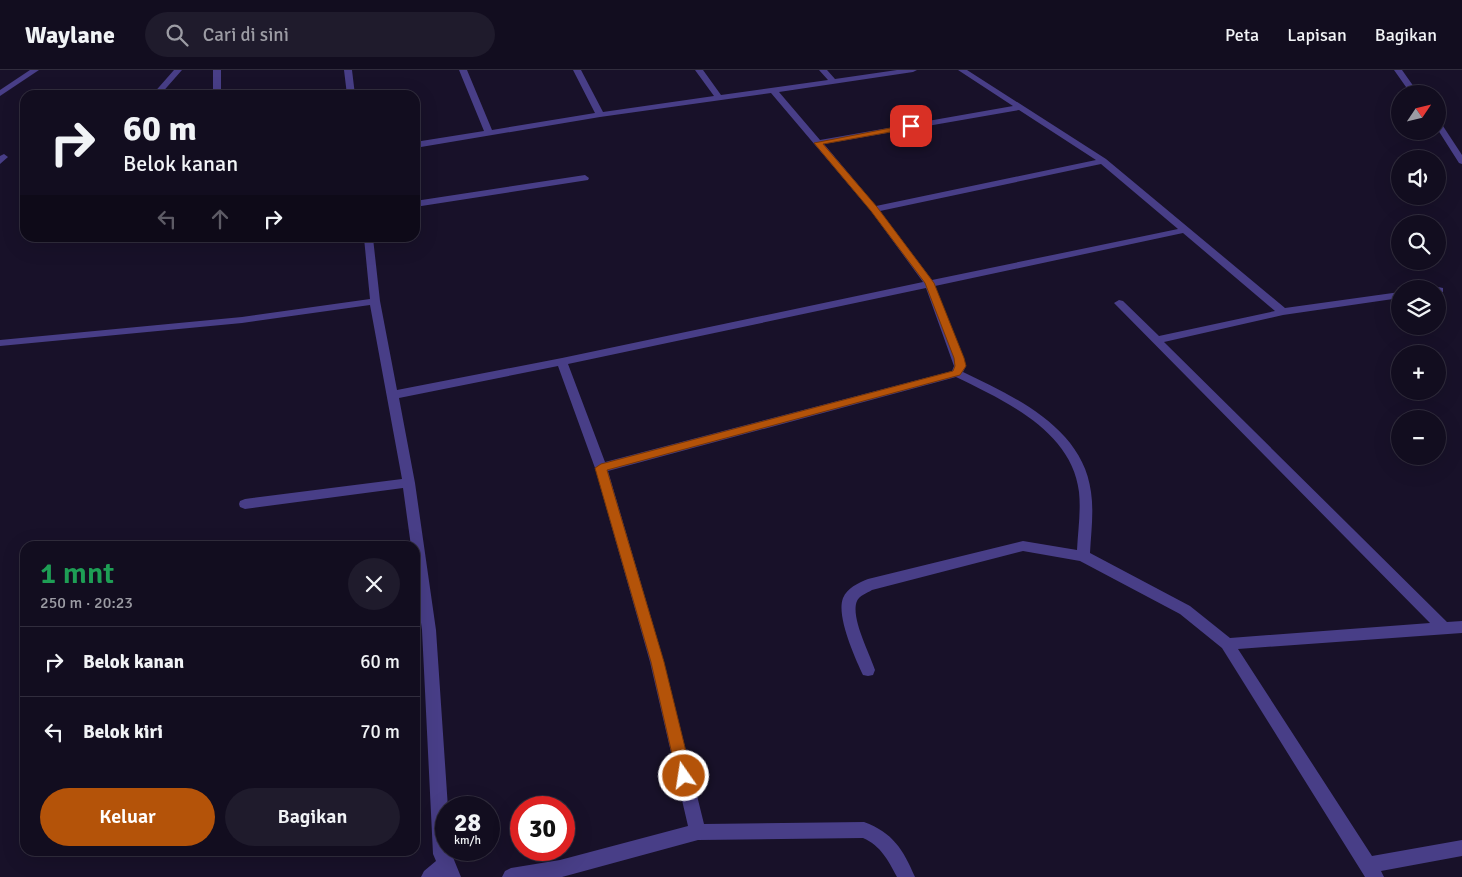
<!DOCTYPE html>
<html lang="id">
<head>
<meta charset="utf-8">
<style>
  body { margin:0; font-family:Signika,sans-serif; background:#1f1b2c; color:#f1f3f6; height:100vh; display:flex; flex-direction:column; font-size:19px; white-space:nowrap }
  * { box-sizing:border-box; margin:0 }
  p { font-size:16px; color:#9c9ca4 }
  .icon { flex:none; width:28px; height:28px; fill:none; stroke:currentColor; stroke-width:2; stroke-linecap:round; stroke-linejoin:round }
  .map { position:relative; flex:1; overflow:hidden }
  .side { position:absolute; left:20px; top:471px; width:400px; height:315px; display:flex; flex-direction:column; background:#120d1f; border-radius:15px; box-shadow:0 5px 20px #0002,0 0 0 1px #312d3d }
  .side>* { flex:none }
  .guide { position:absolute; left:20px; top:20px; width:400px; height:152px; border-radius:15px; box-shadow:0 5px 20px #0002,0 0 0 1px #312d3d; background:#120d1f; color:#f1f3f6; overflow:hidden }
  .needle { width:32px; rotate:55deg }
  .tools { position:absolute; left:1391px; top:15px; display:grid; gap:10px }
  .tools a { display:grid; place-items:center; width:55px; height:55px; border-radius:50%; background:#120d1f; box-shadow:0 5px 20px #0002,0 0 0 1px #312d3d; font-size:25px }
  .speed { position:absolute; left:435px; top:726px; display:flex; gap:10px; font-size:25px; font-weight:700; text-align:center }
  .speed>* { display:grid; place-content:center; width:65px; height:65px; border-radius:50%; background:#120d1f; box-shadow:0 5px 20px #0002,0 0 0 1px #312d3d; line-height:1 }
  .speed small { font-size:12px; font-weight:400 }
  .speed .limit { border:8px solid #d22; background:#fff; color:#111 }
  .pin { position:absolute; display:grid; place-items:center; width:42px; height:42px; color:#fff; margin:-21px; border-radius:10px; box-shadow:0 2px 8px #0006 }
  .me { position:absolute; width:55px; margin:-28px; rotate:347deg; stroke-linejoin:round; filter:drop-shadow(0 0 4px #0008) }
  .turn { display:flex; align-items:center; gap:18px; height:105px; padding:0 20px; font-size:22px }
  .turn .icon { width:65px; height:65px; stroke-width:2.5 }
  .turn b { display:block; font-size:35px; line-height:42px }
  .lanes { display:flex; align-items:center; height:48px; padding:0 20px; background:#0003; justify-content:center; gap:25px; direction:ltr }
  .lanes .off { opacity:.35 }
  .round { display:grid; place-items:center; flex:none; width:52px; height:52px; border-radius:26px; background:#1f1b2c }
  .head { display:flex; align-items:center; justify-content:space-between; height:85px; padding:0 20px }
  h1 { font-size:30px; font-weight:600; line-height:38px; color:#1e9e55 }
  .cta { display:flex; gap:10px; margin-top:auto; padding:10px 20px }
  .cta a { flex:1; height:58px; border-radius:30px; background:#b45309; color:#fff; font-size:20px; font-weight:600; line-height:58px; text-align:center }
  .cta a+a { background:#1f1b2c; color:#f1f3f6 }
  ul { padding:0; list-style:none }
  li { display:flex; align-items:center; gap:15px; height:70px; padding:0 20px; border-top:1px solid #312d3d }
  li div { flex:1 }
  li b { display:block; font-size:19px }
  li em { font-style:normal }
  header { display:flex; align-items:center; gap:30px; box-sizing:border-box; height:70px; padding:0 25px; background:#120d1f; border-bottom:1px solid #312d3d }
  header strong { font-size:24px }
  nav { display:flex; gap:28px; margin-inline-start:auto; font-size:18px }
  .search { width:350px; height:45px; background:#1f1b2c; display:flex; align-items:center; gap:12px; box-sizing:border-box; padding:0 18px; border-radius:28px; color:#9c9ca4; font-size:19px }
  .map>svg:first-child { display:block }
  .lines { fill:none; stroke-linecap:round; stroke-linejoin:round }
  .minor { fill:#483e87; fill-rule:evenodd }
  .route { fill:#b45309; stroke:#753606 }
</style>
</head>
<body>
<header>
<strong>Waylane</strong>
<div class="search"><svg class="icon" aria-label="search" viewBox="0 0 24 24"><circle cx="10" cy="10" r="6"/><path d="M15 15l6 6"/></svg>Cari di sini</div>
<nav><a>Peta</a><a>Lapisan</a><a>Bagikan</a></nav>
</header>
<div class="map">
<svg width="1462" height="807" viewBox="0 0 1462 807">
  <rect width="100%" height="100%" fill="#181129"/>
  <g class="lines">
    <path class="minor" d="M30 0H39L0 26V20Z
      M174 0H182L160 25H152Z
      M213 0H221V25H213Z
      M344 0H352L355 25H347Z
      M459 0H467L492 60 595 43 573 0H581L603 42 714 26 695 0H703L721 25 828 10 819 0H827L835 9 897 0H917L913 2 779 22 820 70 1013 36 958 0H967L1106 89 1285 238 1400 222V228L1283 245 1164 272 1447 552 1462 551V563L1238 579 1372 786 1462 770V786L1381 801 1384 807H1365L1222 578 1180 544 1080 491 1023 481 872 520C867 523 859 526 857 531 850 547 870 584 875 600L873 605 868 606 863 605C855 588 836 546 843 528 847 518 858 513 868 509L1023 471 1077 480C1078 461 1081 441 1079 422 1072 361 1005 331 956 307L608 401 664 592 704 754 864 752C893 763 903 779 915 807H897C888 790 881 776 863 768L698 770 562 807H502L505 801 511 798 560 790 688 756 650 592 595 398 558 296 399 328 415 413 436 560 448 738 446 780H450L461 807H421L424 801 436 791 433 784 422 560 415 508V476H411L403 418 245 439 240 437 239 434 240 431 245 429 402 409 370 235 242 253 0 276V270L242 247 370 229 364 168H373L380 231 397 320 562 288 923 212 871 141 771 23 600 47 415 78V72L484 61ZM1019 40 1096 90 876 136 824 74ZM1101 94 1178 159 932 210 880 141ZM1183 163 1275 241 1159 266 1123 231 1119 230 1114 233 1430 553 1230 568 1190 536 1090 483C1091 463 1094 442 1091 422 1083 358 1015 327 963 302L966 296 935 216ZM926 218 954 296 952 301 605 392 568 294Z
      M1394 0H1402L1419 24H1411Z
      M1438 53H1441L1462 85V94L1459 93 1438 60Z
      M4 84 8 87 0 94V86Z
      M585 105 589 108 588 110 415 137V131Z
      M1438 217 1443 218V222L1438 223V219H1434Z"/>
  </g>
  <path class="route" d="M911 54 913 55V58L823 74 877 137 934 213 964 288 966 296 960 305 607 400 664 592 692 706 689 710 684 713 679 710 677 706 651 592 595 398 601 394 953 301 955 296 954 288 925 213 871 141 814 73Z"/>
</svg>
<div class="tools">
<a><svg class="needle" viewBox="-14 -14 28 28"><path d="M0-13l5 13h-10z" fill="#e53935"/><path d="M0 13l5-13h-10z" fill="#9c9ca4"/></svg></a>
<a><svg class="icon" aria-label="sound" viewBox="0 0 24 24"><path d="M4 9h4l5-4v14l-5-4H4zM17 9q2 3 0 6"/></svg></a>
<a><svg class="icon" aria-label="search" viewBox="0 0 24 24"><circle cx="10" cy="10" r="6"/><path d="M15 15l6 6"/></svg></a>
<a><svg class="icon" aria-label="layers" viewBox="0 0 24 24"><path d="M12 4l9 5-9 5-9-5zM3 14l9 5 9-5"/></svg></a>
<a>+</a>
<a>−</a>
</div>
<div class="speed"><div>28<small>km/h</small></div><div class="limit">30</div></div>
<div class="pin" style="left:911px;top:56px;background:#d93025"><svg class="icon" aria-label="arrive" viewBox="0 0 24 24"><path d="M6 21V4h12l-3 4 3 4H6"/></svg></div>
<svg class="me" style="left:684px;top:706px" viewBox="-20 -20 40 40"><circle r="17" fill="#b45309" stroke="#fff" stroke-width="3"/><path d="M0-11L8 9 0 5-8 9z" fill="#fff"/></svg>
<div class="guide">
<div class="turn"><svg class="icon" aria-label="right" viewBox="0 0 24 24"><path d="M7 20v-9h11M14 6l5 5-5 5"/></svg><div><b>60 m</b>Belok kanan</div></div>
<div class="lanes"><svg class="icon off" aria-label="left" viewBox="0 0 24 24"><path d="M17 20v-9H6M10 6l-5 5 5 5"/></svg><svg class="icon off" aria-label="ahead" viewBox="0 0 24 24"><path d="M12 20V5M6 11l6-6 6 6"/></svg><svg class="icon" aria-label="right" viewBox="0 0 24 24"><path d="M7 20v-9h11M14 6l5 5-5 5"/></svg></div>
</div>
<section class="side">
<div class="head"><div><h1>1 mnt</h1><p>250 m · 20:23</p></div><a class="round"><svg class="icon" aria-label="close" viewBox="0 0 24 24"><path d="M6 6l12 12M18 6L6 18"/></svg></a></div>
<ul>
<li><svg class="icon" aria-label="right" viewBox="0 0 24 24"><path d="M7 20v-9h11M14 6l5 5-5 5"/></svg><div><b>Belok kanan</b></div><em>60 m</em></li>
<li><svg class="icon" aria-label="left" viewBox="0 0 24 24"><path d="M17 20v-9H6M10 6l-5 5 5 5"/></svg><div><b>Belok kiri</b></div><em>70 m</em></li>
</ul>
<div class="cta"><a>Keluar</a><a>Bagikan</a></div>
</section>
</div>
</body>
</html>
